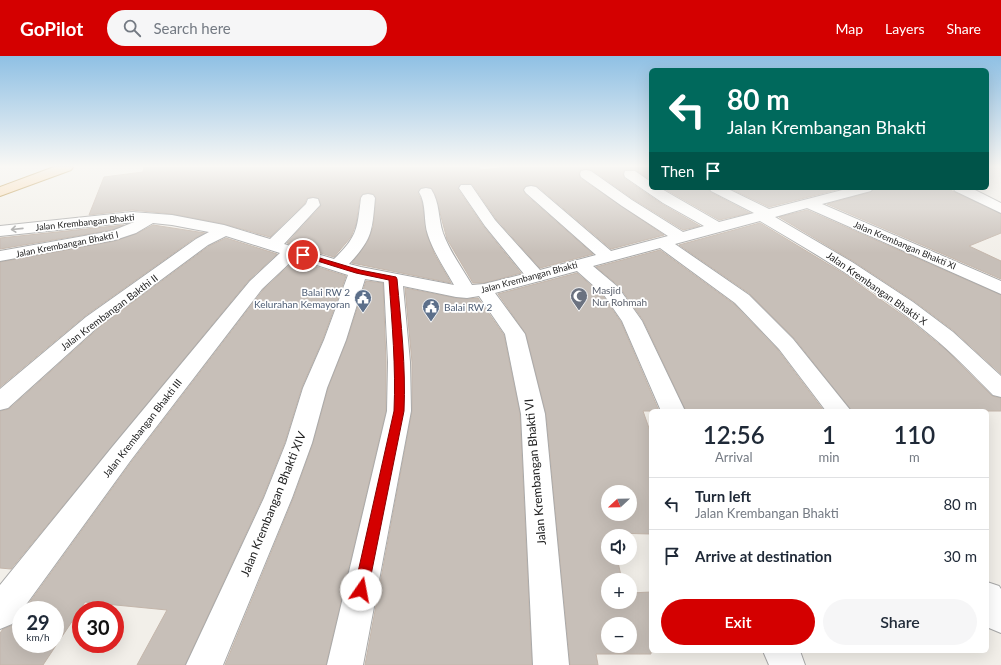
<!DOCTYPE html>
<html lang="en">
<head>
<meta charset="utf-8">
<style>
  body { margin:0; font-family:Lato,sans-serif; background:#f6f6f7; color:#1f2937; height:100vh; display:flex; flex-direction:column; font-size:15px; white-space:nowrap }
  * { box-sizing:border-box; margin:0 }
  p { font-size:13px; color:#747a83 }
  .icon { flex:none; width:22px; height:22px; fill:none; stroke:currentColor; stroke-width:2; stroke-linecap:round; stroke-linejoin:round }
  .map { position:relative; flex:1; overflow:hidden }
  .panel { position:absolute; left:649px; top:353px; width:340px; height:244px; display:flex; flex-direction:column; background:#fff; border-radius:6px; box-shadow:0 4px 16px #0002 }
  .panel>* { flex:none }
  .top-card { position:absolute; left:649px; top:12px; width:340px; height:122px; border-radius:6px; box-shadow:0 4px 16px #0002; background:#00695c; color:#fff; overflow:hidden }
  .needle { width:26px; rotate:248deg }
  .buttons { position:absolute; left:601px; top:429px; display:grid; gap:8px }
  .buttons a { display:grid; place-items:center; width:36px; height:36px; border-radius:50%; background:#fff; box-shadow:0 4px 16px #0002; font-size:20px }
  .speed { position:absolute; left:12px; top:545px; display:flex; gap:8px; font-size:20px; font-weight:700; text-align:center }
  .speed>* { display:grid; place-content:center; width:52px; height:52px; border-radius:50%; background:#fff; box-shadow:0 4px 16px #0002; line-height:1 }
  .speed small { font-size:10px; font-weight:400 }
  .speed .limit { border:6px solid #d22; background:#fff; color:#111 }
  .pin { position:absolute; display:grid; place-items:center; width:34px; height:34px; color:#fff; margin:-17px; border:2px solid #fff; border-radius:50%; box-shadow:0 1px 4px #0007 }
  .me { position:absolute; width:44px; margin:-22px; rotate:12deg; stroke-linejoin:round; filter:drop-shadow(0 0 3px #0008) }
  .turn { display:flex; align-items:center; gap:14px; height:84px; padding:0 12px; font-size:18px }
  .turn .icon { width:52px; height:52px; stroke-width:2.5 }
  .turn b { display:block; font-size:28px; line-height:34px }
  .then { display:flex; align-items:center; height:38px; padding:0 12px; background:#0003; gap:8px; font-size:15px }
  .eta { display:flex; justify-content:space-evenly; align-items:center; height:68px; text-align:center }
  .eta b { font-size:24px; font-weight:600; line-height:28px }
  .button { display:flex; gap:8px; margin-top:auto; padding:8px 12px }
  .button a { flex:1; height:46px; border-radius:24px; background:#d40000; color:#fff; font-size:16px; font-weight:600; line-height:46px; text-align:center }
  .button a+a { background:#f6f6f7; color:#1f2937 }
  ul { padding:0; list-style:none }
  li { display:flex; align-items:center; gap:12px; height:52px; padding:0 12px; border-top:1px solid #e0e1e3 }
  li div { flex:1 }
  li b { display:block; font-size:15px }
  li em { font-style:normal }
  header { display:flex; align-items:center; gap:24px; box-sizing:border-box; height:56px; padding:0 20px; background:#d40000; color:#fff }
  header strong { font-size:19px }
  nav { display:flex; gap:22px; margin-inline-start:auto; font-size:14px }
  .search { width:280px; height:36px; background:#f6f6f7; display:flex; align-items:center; gap:10px; box-sizing:border-box; padding:0 14px; border-radius:22px; color:#747a83; font-size:15px }
  .map>svg:first-child { display:block }
  .building { fill:#c7bfb8; stroke:#c4b6ab; fill-rule:evenodd }
  .lines { fill:none; stroke-linecap:round; stroke-linejoin:round }
  .minor-casing { stroke:#a9a9a9; stroke-width:2 }
  .major-casing { stroke:#a06b00; stroke-width:2 }
  .minor { fill:#fff; fill-rule:evenodd }
  .major { fill:#fcd6a4; fill-rule:evenodd }
  .oneway { stroke:#9c9c9c }
  .route { fill:#d40000; stroke:#8a0000 }
  .labels { text-anchor:middle; dominant-baseline:central; stroke-width:3.5; stroke-linejoin:round; paint-order:stroke }
  .far-street-label { font-size:9px; fill:#222; stroke:#fff }
  .street-label { font-size:10px; fill:#222; stroke:#fff }
  .worship-label { font-size:10px; fill:#5b616d; stroke:#fff; text-anchor:start }
  .service-label { font-size:10px; fill:#4e5e75; stroke:#fff; text-anchor:end }
  .near-street-label { font-size:12px; fill:#222; stroke:#fff }
</style>
</head>
<body>
<header>
<strong>GoPilot</strong>
<div class="search"><svg class="icon" aria-label="search" viewBox="0 0 24 24"><circle cx="10" cy="10" r="6"/><path d="M15 15l6 6"/></svg>Search here</div>
<nav><a>Map</a><a>Layers</a><a>Share</a></nav>
</header>
<div class="map">
<svg width="1001" height="609" viewBox="0 0 1001 609">
  <rect width="100%" height="100%" fill="#f2efe9"/>
  <path class="building" d="M144 111H479L481 114 508 111H651V124L635 114H624L623 118 624 122 662 148 700 170 683 174 633 143 592 114H581L579 118 580 122 664 179 611 193 537 130H526L523 133 525 138 593 198 540 212 496 163 472 128H461L458 133 484 171 521 217 484 227H473L447 183 435 138 431 132H421L418 137 422 146 427 179 435 199 451 227 352 207 368 185 373 171 376 142 374 138 368 137 363 138 360 141 356 168 351 181 334 201 287 187 321 150 319 143 313 141 307 142 305 147 270 181 224 168 172 158 132 154 89 159 104 121 143 116Z
    M663 132H708L710 136 750 157 719 164Z
    M729 132H844L769 151Z
    M874 132H946L1001 158V177L969 190 1001 205V223L827 148 871 136Z
    M807 154 1001 239V318L954 275 914 245 853 205 779 161Z
    M760 167 846 219 908 263 945 293 992 340 1001 342V355H852L794 282 750 238 679 189Z
    M124 169 112 174 0 193V182Z
    M153 169 205 177 195 182 85 260 0 331V206L115 185 136 178Z
    M226 182 277 198 249 224 11 513 0 512V355L9 353 101 270 209 190Z
    M660 194 734 248 778 294 824 355H686L643 264 619 230 596 211Z
    M295 204 346 220 323 283 302 331 285 386 263 441 185 609H137L167 554 85 546 43 609H0V577L3 573 13 569 21 558V588H55V554H24L132 405 263 234Z
    M577 217 603 240 621 266 659 355H643L651 378V478L611 477 612 480H608V502H617L622 524H608V546H630V537L651 536V598H596L598 609H570L546 358 526 278 498 238ZM608 436H630V458H608ZM608 568H630V590H608Z
    M366 225 383 227 386 306V355L326 609H225L293 443 313 387 328 332 347 284Z
    M405 232 456 242 467 243 478 242 504 279 520 358 532 609H365L412 355V306Z"/>
  <g class="lines">
    <g class="minor-casing">
      <path id="minor" d="M586 114 591 115 632 144 683 176 704 170 663 147 625 121 624 118 625 115H635L651 126V132H660L719 166 754 157 711 135 709 132H726L769 153 850 132H873L871 135 822 148 1001 225V238L807 152 775 161 852 206 913 246 953 276 1001 320V341L993 339C972 318 952 296 929 278 877 234 818 199 760 165L675 188 749 239 793 283 851 355H826L779 293 735 247 660 192 593 210 618 231 642 265 685 355H661L622 265 604 239 577 215 495 237 525 278 545 358 569 609H533L521 358 505 278 479 240 467 242 456 241 403 230 410 306 411 355 363 609H327L387 355 388 306 384 226 365 223 346 284 327 332 312 387 292 442 223 609H186L264 442 286 387 303 332 324 284 348 219 295 202 262 233 131 404 12 568 0 573V529L113 390 250 225 280 197 226 180 208 189 100 269 8 352 0 354V333L86 261 196 183 209 176 172 169 153 167 136 177 115 184 0 205V195L112 175 134 166 0 180V170L132 156 172 159 224 169 270 183 306 148 308 143 313 142 318 143 320 149 284 188 334 203C358 180 357 173 361 142L363 139 368 138 373 139 375 142C372 175 373 182 349 208L361 211 454 229C445 213 434 197 428 179 423 165 427 148 419 136L421 133 426 132 431 133C440 147 438 162 443 177 450 196 462 212 472 229L484 228 524 218 485 170 459 132 461 129H471L495 164 540 214 596 199 526 137 524 134 526 131 531 130 536 131 611 195 668 180 622 150 581 121 580 118 581 115Z
        M953 132H971L1001 147V157L955 135Z
        M987 526 999 530 1001 533V577L989 572 987 570Z
        M763 595H800L805 609H769Z"/>
    </g>
    <g class="major-casing">
      <path id="major" d="M54 111H73L71 114 0 140V131Z"/>
    </g>
    <use href="#minor" class="minor"/>
    <use href="#major" class="major"/>
  </g>
  <defs><path id="oneway-shaft" d="M-6 0H5M1.5-3L5.5 0L1.5 3" fill="none" stroke-width="1.6" stroke-linecap="round" stroke-linejoin="round"/></defs>
  <use class="oneway" href="#oneway-shaft" transform="translate(17 173) rotate(174)"/>
  <linearGradient id="sky" x2="0" y2="1"><stop stop-color="#8fc0e4"/><stop offset="0.56" stop-color="#f9f8f5"/><stop offset="1" stop-color="#f9f8f5" stop-opacity="0"/></linearGradient>
  <rect width="1001" height="197" fill="url(#sky)"/>
  <path class="route" d="M303 197 360 214 396 221 397 223C401 267 406 311 404 355L368 534 366 539 361 541 356 539 354 534 394 355C396 311 392 268 389 224L356 217 301 200V198Z"/>
  <defs>
    <g id="mosque-pin" transform="scale(0.9)"><path d="M0 17L-7.5 6A9.5 9.5 0 1 1 7.5 6Z" fill="#6b7280" stroke="#fff"/><path d="M3.5-4.9A6 6 0 1 0 3.5 4.9A5 5 0 1 1 3.5-4.9Z" fill="#fff"/></g>
    <g id="civic-pin" transform="scale(0.9)"><path d="M0 17L-7.5 6A9.5 9.5 0 1 1 7.5 6Z" fill="#5c6f8a" stroke="#fff"/><path d="M-.6-6.5H3V-4.5H.6V-3L4-1V1h2V6H-6V1h2V-1L-.6-3ZM-1.2 2.5V6h2.4V2.5Z" fill="#fff"/></g>
  </defs>
  <g fill-rule="evenodd">
    <use href="#mosque-pin" x="579" y="240"/>
    <use href="#civic-pin" x="363" y="242"/>
    <use href="#civic-pin" x="431" y="251"/>
  </g>
  <g class="labels">
    <g class="far-street-label">
      <text transform="translate(85 166) rotate(-6)">Jalan Krembangan Bhakti</text>
      <text transform="translate(67 188) rotate(-11)">Jalan Krembangan Bhakti I</text>
      <text transform="translate(905 189) rotate(23)">Jalan Krembangan Bhakti XI</text>
      <text transform="translate(529 221) rotate(-15)">Jalan Krembangan Bhakti</text>
    </g>
    <g class="street-label">
      <text transform="translate(877 232) rotate(35)">Jalan Krembangan Bhakti X</text>
      <text transform="translate(109 256) rotate(-37)">Jalan Krembangan Bakthi II</text>
      <text transform="translate(142 372) rotate(-52)">Jalan Krembangan Bhakti III</text>
    </g>
    <g class="worship-label">
      <text x="592" y="234">Masjid<tspan x="592" dy="12">Nur Rohmah</tspan></text>
    </g>
    <g class="service-label">
      <text x="350" y="236">Balai RW 2<tspan x="350" dy="12">Kelurahan Kemayoran</tspan></text>
      <text x="444" y="251" text-anchor="start">Balai RW 2</text>
    </g>
    <g class="near-street-label">
      <text transform="translate(535 416) rotate(-95)">Jalan Krembangan Bhakti VI</text>
      <text transform="translate(273 448) rotate(-68)">Jalan Krembangan Bhakti XIV</text>
    </g>
  </g>
</svg>
<div class="buttons">
<a><svg class="needle" viewBox="-14 -14 28 28"><path d="M0-13l5 13h-10z" fill="#e53935"/><path d="M0 13l5-13h-10z" fill="#747a83"/></svg></a>
<a><svg class="icon" aria-label="sound" viewBox="0 0 24 24"><path d="M4 9h4l5-4v14l-5-4H4zM17 9q2 3 0 6"/></svg></a>
<a>+</a>
<a>−</a>
</div>
<div class="speed"><div>29<small>km/h</small></div><div class="limit">30</div></div>
<div class="pin" style="left:303px;top:199px;background:#d93025"><svg class="icon" aria-label="arrive" viewBox="0 0 24 24"><path d="M6 21V4h12l-3 4 3 4H6"/></svg></div>
<svg class="me" style="left:361px;top:534px" viewBox="-20 -20 40 40"><circle r="19" fill="#fff"/><path d="M0-13L10 11 0 6-10 11z" fill="#d40000"/></svg>
<div class="top-card">
<div class="turn"><svg class="icon" aria-label="left" viewBox="0 0 24 24"><path d="M17 20v-9H6M10 6l-5 5 5 5"/></svg><div><b>80 m</b>Jalan Krembangan Bhakti</div></div>
<div class="then">Then<svg class="icon" aria-label="arrive" viewBox="0 0 24 24"><path d="M6 21V4h12l-3 4 3 4H6"/></svg></div>
</div>
<section class="panel">
<div class="eta">
<div><b>12:56</b><p>Arrival</p></div>
<div><b>1</b><p>min</p></div>
<div><b>110</b><p>m</p></div>
</div>
<ul>
<li><svg class="icon" aria-label="left" viewBox="0 0 24 24"><path d="M17 20v-9H6M10 6l-5 5 5 5"/></svg><div><b>Turn left</b><p>Jalan Krembangan Bhakti</p></div><em>80 m</em></li>
<li><svg class="icon" aria-label="arrive" viewBox="0 0 24 24"><path d="M6 21V4h12l-3 4 3 4H6"/></svg><div><b>Arrive at destination</b></div><em>30 m</em></li>
</ul>
<div class="button"><a>Exit</a><a>Share</a></div>
</section>
</div>
</body>
</html>
